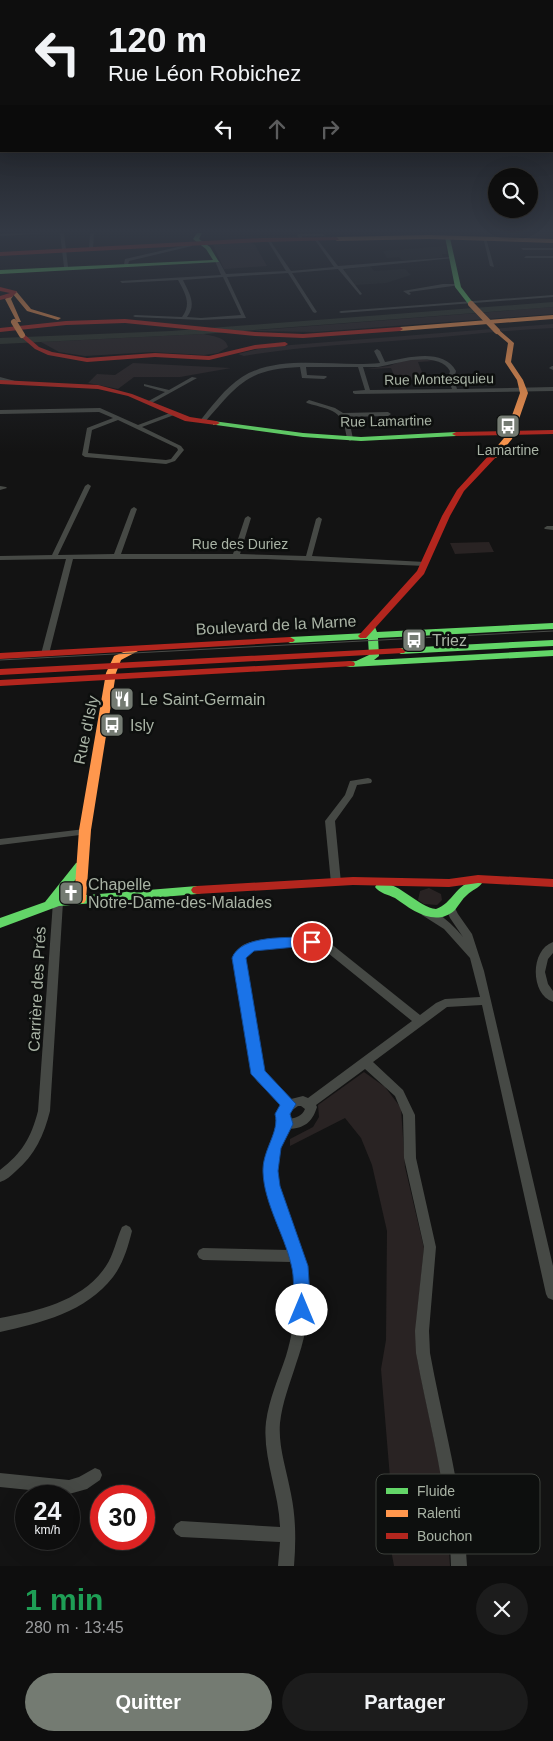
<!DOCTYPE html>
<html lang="fr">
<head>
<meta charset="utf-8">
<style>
  body { margin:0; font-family:Helvetica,sans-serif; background:#1c1c1c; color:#f1f3f6; height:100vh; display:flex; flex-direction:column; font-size:19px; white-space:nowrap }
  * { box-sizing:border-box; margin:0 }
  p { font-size:16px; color:#9b9c9e }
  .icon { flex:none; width:28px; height:28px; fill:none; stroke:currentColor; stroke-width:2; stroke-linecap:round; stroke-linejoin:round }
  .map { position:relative; height:1566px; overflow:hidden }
  .drawer { display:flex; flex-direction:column; background:#0e0e0e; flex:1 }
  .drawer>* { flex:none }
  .hud { position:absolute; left:0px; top:0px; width:554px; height:152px; box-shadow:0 5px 20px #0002,0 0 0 1px #2e2e2e; background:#0e0e0e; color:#f1f3f6; overflow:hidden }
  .fabs { position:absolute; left:488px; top:168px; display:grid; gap:10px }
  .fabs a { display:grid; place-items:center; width:50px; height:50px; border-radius:50%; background:#0e0e0e; box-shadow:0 5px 20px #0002,0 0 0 1px #2e2e2e; font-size:25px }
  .speed { position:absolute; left:15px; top:1485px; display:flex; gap:10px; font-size:25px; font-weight:700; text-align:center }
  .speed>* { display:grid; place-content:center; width:65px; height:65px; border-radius:50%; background:#0e0e0e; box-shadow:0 5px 20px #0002,0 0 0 1px #2e2e2e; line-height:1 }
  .speed small { font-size:12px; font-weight:400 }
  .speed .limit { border:8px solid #d22; background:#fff; color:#111 }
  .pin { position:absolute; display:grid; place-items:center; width:42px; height:42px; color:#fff; margin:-21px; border:2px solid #fff; border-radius:50%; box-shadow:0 1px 5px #0007 }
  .me { position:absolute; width:55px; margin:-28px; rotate:0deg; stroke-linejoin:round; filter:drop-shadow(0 0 4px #0008) }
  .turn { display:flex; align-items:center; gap:18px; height:105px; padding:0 25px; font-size:22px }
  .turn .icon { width:65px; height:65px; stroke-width:2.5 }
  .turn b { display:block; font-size:35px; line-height:42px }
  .lanes { display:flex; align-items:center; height:48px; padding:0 25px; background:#0003; justify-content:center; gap:25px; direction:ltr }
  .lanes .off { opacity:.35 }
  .round { display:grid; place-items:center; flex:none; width:52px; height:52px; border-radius:26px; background:#1c1c1c }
  .summary { display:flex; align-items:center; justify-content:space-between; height:85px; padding:0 25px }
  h1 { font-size:30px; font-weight:800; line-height:38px; color:#1e9e55 }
  .cta { display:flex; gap:10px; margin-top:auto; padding:10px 25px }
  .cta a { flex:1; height:58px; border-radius:30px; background:#747b72; color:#fff; font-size:20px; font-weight:800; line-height:58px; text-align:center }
  .cta a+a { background:#1c1c1c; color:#f1f3f6 }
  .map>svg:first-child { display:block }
  .built { fill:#1d1f1d }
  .green { fill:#292323 }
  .water { fill:#2d3328 }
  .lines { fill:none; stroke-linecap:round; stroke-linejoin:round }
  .street { fill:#464945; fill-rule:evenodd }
  .fast { fill:#63d668; fill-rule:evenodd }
  .slow { fill:#ff974d; fill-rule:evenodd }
  .jam { fill:#b3261e; fill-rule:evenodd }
  .tram { stroke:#484a47; stroke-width:1 }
  .slow-bridge { stroke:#ff974d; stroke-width:6 }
  .route { fill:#1a73e8; stroke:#114b97 }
  .labels { text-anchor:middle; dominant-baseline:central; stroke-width:5; stroke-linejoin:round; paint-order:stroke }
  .far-street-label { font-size:14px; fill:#a9b3a5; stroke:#0d0f0e }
  .far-poi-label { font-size:14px; fill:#a9b3a5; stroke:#0d0f0e }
  .street-label { font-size:16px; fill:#a9b3a5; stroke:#0d0f0e }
  .poi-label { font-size:16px; fill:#a9b3a5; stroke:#0d0f0e; text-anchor:start }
  .key { fill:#0d0f0e; stroke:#3c403b; stroke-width:1 }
  .key-label { font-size:14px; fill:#a9b3a5 }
</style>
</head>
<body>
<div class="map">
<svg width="553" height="1566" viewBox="0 0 553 1566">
  <rect width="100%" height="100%" fill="#131313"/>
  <path class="built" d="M446 246 447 254H442L443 257 415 260H402L399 257 387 258 383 251Z
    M370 266 374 271 405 269 411 275 386 283 355 285 344 270Z"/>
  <path class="green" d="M494 233H553V238L495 237Z
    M250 242 255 245 267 266 224 269 213 245Z
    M553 307V314L315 332 249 331Z
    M553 324V328C507 330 461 336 416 339 358 344 301 346 244 356L238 354 258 349 291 345Z
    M203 334C212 336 226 337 228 347L218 353 204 355 152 352 85 356 59 352 41 342Z
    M421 359 434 361 418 362 425 380H391L390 375H394L391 368 367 369 389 366 405 360Z
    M133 363 231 368 180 377H134L118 389 88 383 97 374 115 375Z
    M489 542 494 552 455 554 450 543Z
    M429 888 441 894 442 900 437 905 424 904 418 900 420 891Z
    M364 1072 385 1087 401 1108 405 1167 424 1248 416 1326 417 1358 445 1493 450 1566H394L392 1555 391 1490 381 1369 386 1340 387 1231 372 1165 361 1138 345 1118 290 1146V1139L313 1127 319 1117 318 1105Z"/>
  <path class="water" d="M553 302V307L203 334 0 344V338L171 331Z"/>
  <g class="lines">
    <path class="street" d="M40 233 38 234 0 236V234Z
      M60 233H64L68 267 66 268 64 267Z
      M90 233H94L93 249 91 250 89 249Z
      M299 234H323L325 235 323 236H302L303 240 301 241 297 235Z
      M483 237 486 238 494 267 490 266Z
      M269 239 291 271 334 267 315 240 317 239 338 266 452 257 454 258 343 269 362 294 360 295 338 269 292 273 317 312 315 313 313 312 288 273 227 277 246 318 201 320 135 317 133 316 135 315 182 317C192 304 185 293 178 280L122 283 120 281 221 275 215 261 217 260 219 261 226 274 286 271 267 240ZM223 277 241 315 201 318 187 317C197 304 189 293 183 280Z
      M191 244 192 246 129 261 128 265 124 264 125 259Z
      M521 248H553V250H523Z
      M526 256H553V258H524Z
      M443 284H458L460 285 409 292 411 294 409 295 403 291Z
      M553 295V297L341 313 339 312 341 311Z
      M377 349 380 351 385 362C406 358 443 347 456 371L454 379 457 389 553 387V391L355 394 353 393V391L365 390 358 367H306L307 375 326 376 327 377 324 379 302 378 300 367C246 369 238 385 204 423L199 422C212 406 225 388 242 377 280 353 337 368 380 363L374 351ZM411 360C425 359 443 358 450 371L448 379 452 389 370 390 363 367H378Z
      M552 366H553V370L549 368Z
      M0 377 15 381 12 383 0 381Z
      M192 377 197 378 150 404 145 403 165 392 144 386V384L169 390Z
      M309 400 335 408 343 413 388 412 391 414 388 416 346 417 351 429 353 439 350 441 347 439C343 409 333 411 307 403L306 402Z
      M100 408 138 425 170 413H174V415L142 427 181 446 184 450 175 461 166 464 85 457 82 455 87 428 113 418 99 412 0 414V410ZM118 420 177 448 178 450 171 459 166 460 88 453 92 430Z
      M88 484 91 486 58 555 114 554 131 509 134 507 137 509 121 554H233L245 518 248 516 251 518 240 554 306 556 316 519 319 517 322 519 312 556 425 562 428 564 425 566 266 559H73L49 654 45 656H42L41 654 66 559 0 560V556L52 555 85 486Z
      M0 486 6 487 7 488 0 490Z
      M547 526H553V530L545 529 544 528Z
      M368 778 371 779 372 781 371 783 357 785 353 796 335 821 341 883 339 885H333L331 883 325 821 345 795 350 781Z
      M85 829 88 830 90 832 88 834 0 845V839Z
      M58 899 61 900 63 902 50 1111C44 1135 35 1155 16 1171 11 1176 6 1180 0 1182V1170C22 1153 31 1138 38 1111L53 902 55 900Z
      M450 902 453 904 458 914 472 934 484 971 553 1266V1300L548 1298 546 1294 482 1005 447 1007 373 1062 403 1090 415 1115 416 1158 436 1247 429 1331 430 1353C443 1424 463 1493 467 1566H451C449 1493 429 1424 416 1353L415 1331 424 1247 404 1158 403 1115 395 1096 365 1069 316 1105 317 1107C312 1123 304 1128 289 1129 284 1140 278 1152 278 1165 276 1199 299 1233 306 1267 313 1300 307 1333 296 1364 290 1383 282 1403 280 1423 278 1447 287 1471 291 1494 296 1518 296 1542 294 1566H278L280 1542 181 1537 176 1534 173 1529 176 1524 181 1521 280 1527C279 1492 262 1456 266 1422 269 1399 279 1377 286 1356 295 1326 299 1293 292 1262L203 1260 199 1258 197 1254 199 1250 203 1248 290 1250C282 1222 263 1194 266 1163 267 1150 274 1139 278 1126 281 1118 274 1116 282 1105L257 1081 250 1067 234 958C236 953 238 948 243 945 260 935 307 937 326 942L330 943 420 1015 436 1003 445 999 480 997 470 958 444 929 422 915 420 912 422 909C435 907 455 927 463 937L450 918 445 906 447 904ZM288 946 323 949 412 1021 308 1098 303 1096 291 1099 265 1075 262 1067 244 958C252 944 273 947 288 946ZM298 1106H301L305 1109C302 1116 296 1118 289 1119L291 1111Z
      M553 942V953L548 959 545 972 548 984 553 991V1002C530 994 530 950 553 942Z
      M126 1225 130 1227 132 1231C128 1247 123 1264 113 1277 86 1312 41 1323 0 1332V1318C38 1311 83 1301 106 1266 114 1254 116 1240 122 1227Z
      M95 1468 100 1470 102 1475 100 1480 87 1489 69 1494 0 1487V1473L69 1480 79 1477Z"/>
    <path class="fast" d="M197 233H202L199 239 210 247 219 262 0 274V270L213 260 206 249 193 239Z
      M445 237 450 238 461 287 474 304 473 305H469L455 287Z
      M213 421 303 433 361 437 456 432 460 434 456 436 361 441 303 437 216 425H213Z
      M553 623V629L378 638 379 656 374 660 553 650V656L350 667 346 666 345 664 346 662 356 661 369 655 368 639 290 643 285 640 290 637 367 633V629L372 626 375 627 377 632Z
      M553 640V646L401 654 396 651 401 648Z
      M80 862 84 863 86 866 62 897 197 886 201 887 203 890 201 893 197 894 59 906 0 928V918L45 902 76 863Z
      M476 879 480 880 482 883C479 888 472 890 467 895 462 899 459 905 455 910 435 928 412 910 395 898 389 895 379 893 375 887L377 884C396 878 417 907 436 909 453 903 455 885 476 879Z"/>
    <path class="slow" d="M429 235 553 239V243L429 239 337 241 334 239 337 237Z
      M12 291H16L31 309 61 318 58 320 27 311 12 293Z
      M10 294 13 296 11 299 21 322H17L5 299Z
      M553 315V319L400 331 397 329 400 327Z
      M495 330H499L514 343 511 362 523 380 528 393 512 439 496 458H493L489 456 504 438 520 393 517 380 505 362 508 343 495 332Z
      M133 648 138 651 121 660 116 673 91 830 86 900 84 903H76L74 900 79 830 106 673 114 656Z"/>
    <path class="jam" d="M337 237 339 240 263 242 0 256V252L263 238Z
      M0 287 16 291 17 292 12 297 0 300V296L10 293 0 291Z
      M125 319 255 332 303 334 400 327 403 329 400 331 303 338 255 336 125 323 66 325 0 332V328L66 321Z
      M20 334H24L39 347 52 352 87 358 155 353 209 356 255 345 285 342 288 344 285 346 255 349 209 360 155 357 87 362 48 355 35 349 20 336Z
      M0 380 98 385 132 394 190 417 216 421 220 423 216 425 185 421 128 396 98 389 0 384Z
      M553 430V434L456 436 452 434 456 432Z
      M490 454 497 456 464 491 450 516 424 574 366 638H360L358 636 360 634 417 571 442 516 457 490Z
      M290 637 295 640 293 642 0 659V653Z
      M401 648 406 651 404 653 0 675V669Z
      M350 661 354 662 355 664 354 666 0 686V680Z
      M478 875 553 879V887L478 883 449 887 353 885 197 894 193 893 191 890 193 887 197 886 353 877 449 879Z"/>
    <path class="tram" d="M0 660 553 631"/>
    <path class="slow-bridge" d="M471 304 497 331
      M14 322 22 335"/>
  </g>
  <linearGradient id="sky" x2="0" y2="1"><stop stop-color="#0a0a0a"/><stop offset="0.51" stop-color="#333944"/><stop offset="1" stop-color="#333944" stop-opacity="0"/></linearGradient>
  <rect width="553" height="453" fill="url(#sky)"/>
  <path class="route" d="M312 937 316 938 318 942 316 945 254 951 246 958 265 1071 296 1104 290 1114 293 1124 281 1148 278 1171 280 1186 308 1266 311 1310 308 1316 302 1319 296 1316 293 1310C293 1296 295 1278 291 1264 284 1234 264 1203 263 1172 262 1150 280 1132 275 1114L280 1105 251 1074 232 958C241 934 289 938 312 937Z"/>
  <defs>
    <g id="bus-square" transform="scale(1.25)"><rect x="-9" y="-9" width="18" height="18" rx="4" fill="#747b72" stroke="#0d0f0e"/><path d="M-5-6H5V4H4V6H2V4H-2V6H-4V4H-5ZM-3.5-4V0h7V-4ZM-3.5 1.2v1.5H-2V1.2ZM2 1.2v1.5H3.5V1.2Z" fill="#fff"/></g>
    <g id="restaurant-square" transform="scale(1.25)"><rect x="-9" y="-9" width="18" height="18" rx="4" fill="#747b72" stroke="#0d0f0e"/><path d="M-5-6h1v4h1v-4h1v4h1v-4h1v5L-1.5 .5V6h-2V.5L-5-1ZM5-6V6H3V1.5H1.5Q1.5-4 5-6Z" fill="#fff"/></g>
    <g id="church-square" transform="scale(1.25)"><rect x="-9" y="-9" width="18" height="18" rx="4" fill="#747b72" stroke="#0d0f0e"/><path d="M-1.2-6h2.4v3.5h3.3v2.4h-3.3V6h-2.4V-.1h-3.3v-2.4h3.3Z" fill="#fff"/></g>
  </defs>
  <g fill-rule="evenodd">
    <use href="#bus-square" x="508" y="426"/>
    <use href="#bus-square" x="414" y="640"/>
    <use href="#restaurant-square" x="122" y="699"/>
    <use href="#bus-square" x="112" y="725"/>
    <use href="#church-square" x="71" y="893"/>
  </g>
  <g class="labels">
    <g class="far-street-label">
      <text transform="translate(439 379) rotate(-1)">Rue Montesquieu</text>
      <text transform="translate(386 421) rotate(-1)">Rue Lamartine</text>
      <text x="240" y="544">Rue des Duriez</text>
    </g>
    <g class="far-poi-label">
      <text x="508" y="450">Lamartine</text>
    </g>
    <g class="street-label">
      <text transform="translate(276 625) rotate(-3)">Boulevard de la Marne</text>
      <text transform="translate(86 730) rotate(-78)">Rue d'Isly</text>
      <text transform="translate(37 989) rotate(-87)">Carrière des Prés</text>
    </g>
    <g class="poi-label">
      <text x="432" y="640">Triez</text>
      <text x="140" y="699">Le Saint-Germain</text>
      <text x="130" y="725">Isly</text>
      <text x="88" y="884">Chapelle<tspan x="88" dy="18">Notre-Dame-des-Malades</tspan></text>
    </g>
  </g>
  <rect x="376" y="1474" width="164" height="80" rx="8" class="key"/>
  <rect x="386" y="1488" width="22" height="6" fill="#63d668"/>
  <rect x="386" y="1510" width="22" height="7" fill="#ff974d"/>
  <rect x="386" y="1533" width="22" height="6" fill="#b3261e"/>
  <g class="key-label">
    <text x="417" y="1496">Fluide</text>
    <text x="417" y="1518">Ralenti</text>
    <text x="417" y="1541">Bouchon</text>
  </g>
</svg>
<div class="fabs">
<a><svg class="icon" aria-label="search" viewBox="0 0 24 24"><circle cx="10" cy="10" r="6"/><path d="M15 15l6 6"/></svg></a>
</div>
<div class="speed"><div>24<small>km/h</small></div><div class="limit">30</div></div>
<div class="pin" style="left:312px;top:942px;background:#d93025"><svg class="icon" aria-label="arrive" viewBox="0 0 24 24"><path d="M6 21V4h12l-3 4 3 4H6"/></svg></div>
<svg class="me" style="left:302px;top:1310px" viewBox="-20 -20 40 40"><circle r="19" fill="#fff"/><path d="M0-13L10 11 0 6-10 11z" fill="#1a73e8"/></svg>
<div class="hud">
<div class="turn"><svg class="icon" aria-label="left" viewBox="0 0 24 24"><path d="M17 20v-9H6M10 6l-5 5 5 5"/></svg><div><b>120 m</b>Rue Léon Robichez</div></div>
<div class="lanes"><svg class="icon" aria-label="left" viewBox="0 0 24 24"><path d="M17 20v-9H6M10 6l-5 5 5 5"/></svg><svg class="icon off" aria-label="ahead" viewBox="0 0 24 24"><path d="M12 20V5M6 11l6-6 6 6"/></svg><svg class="icon off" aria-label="right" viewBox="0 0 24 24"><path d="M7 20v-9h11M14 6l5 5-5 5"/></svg></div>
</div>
</div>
<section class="drawer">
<div class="summary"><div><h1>1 min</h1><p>280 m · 13:45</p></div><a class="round"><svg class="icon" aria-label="close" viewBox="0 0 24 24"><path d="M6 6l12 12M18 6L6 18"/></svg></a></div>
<div class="cta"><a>Quitter</a><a>Partager</a></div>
</section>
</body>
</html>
